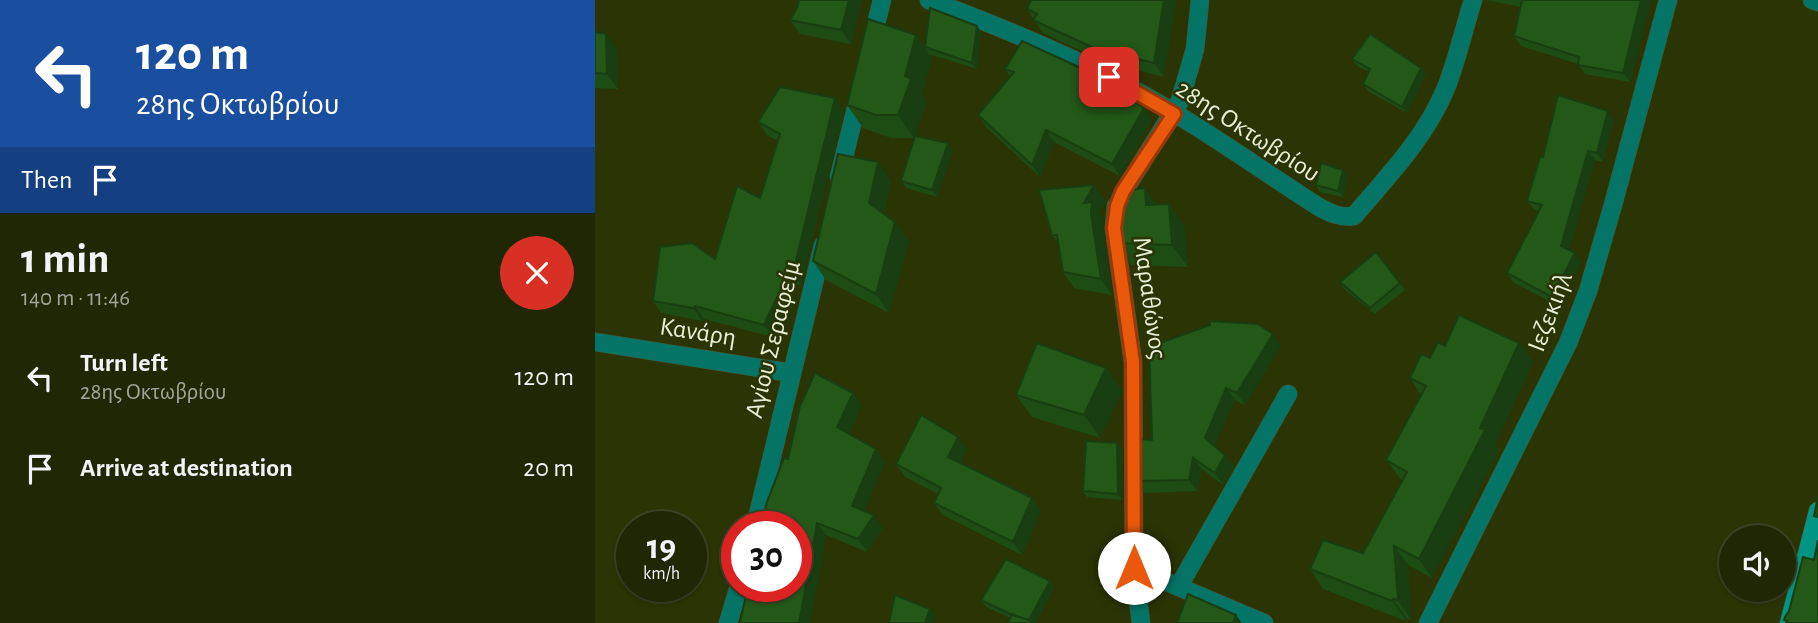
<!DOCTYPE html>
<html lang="en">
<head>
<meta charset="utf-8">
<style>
  body { margin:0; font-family:"Alegreya Sans",sans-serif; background:#2d3313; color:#f1f3f6; height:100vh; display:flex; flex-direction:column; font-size:26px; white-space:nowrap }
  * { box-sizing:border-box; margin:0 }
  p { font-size:23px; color:#a2a59a }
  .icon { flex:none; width:38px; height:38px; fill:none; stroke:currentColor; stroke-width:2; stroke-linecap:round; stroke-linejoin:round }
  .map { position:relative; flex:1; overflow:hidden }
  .drawer { display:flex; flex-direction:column; background:#202704; width:595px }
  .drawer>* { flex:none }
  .top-card { background:#1a4fa0; color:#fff; overflow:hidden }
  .buttons { position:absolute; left:1124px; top:525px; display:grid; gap:14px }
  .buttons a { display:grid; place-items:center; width:77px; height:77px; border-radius:50%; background:#202704; box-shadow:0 2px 5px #0004,0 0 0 2px #3d4426; font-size:35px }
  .speed { position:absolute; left:21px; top:511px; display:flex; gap:14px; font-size:35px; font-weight:700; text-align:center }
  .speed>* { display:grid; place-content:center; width:91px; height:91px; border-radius:50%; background:#202704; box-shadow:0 2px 5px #0004,0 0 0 2px #3d4426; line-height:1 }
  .speed small { font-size:18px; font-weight:400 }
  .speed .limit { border:10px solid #d22; background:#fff; color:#111 }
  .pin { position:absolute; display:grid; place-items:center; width:60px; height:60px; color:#fff; margin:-30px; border-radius:14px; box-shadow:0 4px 10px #0006 }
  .me { position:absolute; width:77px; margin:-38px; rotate:0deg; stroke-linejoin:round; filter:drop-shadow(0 0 5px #0008) }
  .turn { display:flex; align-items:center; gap:24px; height:147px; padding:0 21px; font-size:32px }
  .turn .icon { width:91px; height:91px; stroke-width:2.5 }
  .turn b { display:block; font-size:49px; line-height:60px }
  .then { display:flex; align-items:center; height:66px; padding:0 21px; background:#0003; gap:14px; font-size:26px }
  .round { display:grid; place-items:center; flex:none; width:74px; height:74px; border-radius:37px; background:#2d3313 }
  .overview { display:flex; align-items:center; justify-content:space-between; height:119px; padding:0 21px }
  h1 { font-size:42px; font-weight:700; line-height:52px }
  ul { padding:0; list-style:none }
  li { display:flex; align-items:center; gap:21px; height:91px; padding:0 21px }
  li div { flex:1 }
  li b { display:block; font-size:26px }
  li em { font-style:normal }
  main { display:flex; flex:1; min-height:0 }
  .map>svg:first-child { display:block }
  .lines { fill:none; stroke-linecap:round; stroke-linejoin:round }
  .minor-casing { stroke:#495226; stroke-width:19 }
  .secondary-casing { stroke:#495226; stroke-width:19 }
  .minor { stroke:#047466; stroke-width:18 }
  .secondary { stroke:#019583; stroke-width:18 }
  .wall { fill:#1e4c15 }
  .shaded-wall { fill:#183e11 }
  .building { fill:#235818; stroke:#183e11; stroke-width:2 }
  .route-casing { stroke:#983908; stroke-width:18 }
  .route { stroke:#ea580c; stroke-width:12 }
  .labels { text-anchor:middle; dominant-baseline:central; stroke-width:5; stroke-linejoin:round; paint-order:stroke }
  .street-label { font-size:26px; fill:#e7efd6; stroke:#2b3405 }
</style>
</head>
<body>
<main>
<section class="drawer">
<div class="top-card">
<div class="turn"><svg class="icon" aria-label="left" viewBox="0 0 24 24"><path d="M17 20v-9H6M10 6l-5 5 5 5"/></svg><div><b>120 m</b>28ης Οκτωβρίου</div></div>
<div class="then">Then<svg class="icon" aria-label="arrive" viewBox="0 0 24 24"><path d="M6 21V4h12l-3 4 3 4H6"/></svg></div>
</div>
<div class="overview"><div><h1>1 min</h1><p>140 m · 11:46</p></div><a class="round" style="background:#d93025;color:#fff"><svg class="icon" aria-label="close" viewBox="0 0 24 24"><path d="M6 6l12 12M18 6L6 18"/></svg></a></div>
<ul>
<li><svg class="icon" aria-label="left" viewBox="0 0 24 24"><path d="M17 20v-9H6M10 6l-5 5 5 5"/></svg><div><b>Turn left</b><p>28ης Οκτωβρίου</p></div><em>120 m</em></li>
<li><svg class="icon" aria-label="arrive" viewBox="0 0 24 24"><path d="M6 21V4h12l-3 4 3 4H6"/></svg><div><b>Arrive at destination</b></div><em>20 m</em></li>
</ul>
</section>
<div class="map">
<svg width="1223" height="623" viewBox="0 0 1223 623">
  <rect width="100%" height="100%" fill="#2b3405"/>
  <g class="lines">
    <g class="minor-casing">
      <path id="minor" d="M334 0C401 25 467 52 530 85 597 120 660 166 724 207 735 213 745 218 759 216 793 176 831 137 851 88 862 60 869 29 878 0
        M1217 0 1223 2
        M276 44 287 0
        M244 177 265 92
        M0 342 197 373
        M160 527 228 245
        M539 568 669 623
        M584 586 693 394
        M133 623 144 586
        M546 623 539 568 538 362 519 228 521 206 529 191 585 101 600 49 605 0
        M833 623 973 343 993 291 1018 205 1073 0"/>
    </g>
    <g class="secondary-casing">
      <path id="secondary" d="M1194 623 1223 511"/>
    </g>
    <use href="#minor" class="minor"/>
    <use href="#secondary" class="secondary"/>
  </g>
  <path class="wall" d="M204 0H267L256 44 205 34 195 20 202 8Z
    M581 0 569 77 510 62 448 33 432 9Z
    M892 0H1056L1035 82 990 74 983 64 926 46 919 36 926 7Z
    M382 26 386 32 382 69 334 54 330 47Z
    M0 32 22 49 23 89 0 88Z
    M321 35 337 58 327 94 332 102 319 138H296L268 128 252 105Z
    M757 59 831 74 812 113 773 91 768 84 774 72 762 66Z
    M410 69 557 120 525 176 459 142 445 177 391 127 383 115 415 76Z
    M240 98 249 111 206 286 203 285 178 337 109 319 107 321 66 313 58 301 120 259 165 198 183 141 172 135 163 122Z
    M1019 120 1008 162 1000 160 974 250 986 262 963 306 918 282 912 273 944 211 939 209 932 201 948 157Z
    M353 143 358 150 342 197 311 188 306 181Z
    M753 177 748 197 725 192 721 185Z
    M296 181 289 214 314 241 294 313 231 280 218 261Z
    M511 201 504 213 508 218V229L517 295 479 288 468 272 464 244 457 235Z
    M561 204H574L589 226 593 267 536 265 520 243Z
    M781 252 810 290 780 314 749 289 745 282Z
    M924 343 938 362 900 445 904 450 837 578 813 565 816 620 811 618V621L728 589 715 569 768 553 807 481 791 460 826 395 815 378 835 358 850 346Z
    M686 346 650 405 640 400 619 446 630 455 639 467 628 485 607 469 602 491 550 493 542 481 557 440Z
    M511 368 527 391 505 438 437 417 421 395Z
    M267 405 254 434 281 449 290 462 269 511 288 528 272 552 231 535 215 623H145L193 459Z
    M522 443 527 450V500L492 497 488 491Z
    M372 449 365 463 437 498 446 511 427 555 348 515 339 503 343 494 310 477 301 464Z
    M455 581 459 588 415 618 391 607 386 600Z"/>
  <path class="shaded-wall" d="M254 0H267L256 44 246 30Z
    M569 0H581L569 77 559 63Z
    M1046 0H1056L1035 82 1028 73Z
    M382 26 386 32 382 69 377 63Z
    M11 34 22 49 23 89 12 74Z
    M321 35 337 58 327 94 332 102 319 138 303 115 310 76Z
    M826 68 831 74 812 113 807 107Z
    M240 98 249 111 206 286 198 273Z
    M549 108 557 120 525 176 517 164Z
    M1013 111 1019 120 1008 162 1002 153Z
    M451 130 459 142 445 177 437 165Z
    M353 143 358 150 342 197 337 190Z
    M993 151 1000 160 973 255 966 246Z
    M283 162 296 181 287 222 274 203Z
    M748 170 753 177 748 197 743 191Z
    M499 185 511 201 504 213 508 218V229L517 295 506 279 489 203Z
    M550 188 565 211 551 205Z
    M574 204 589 226 593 267 577 245Z
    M300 222 314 241 294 313 281 294Z
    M980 253 986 262 963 306 957 297Z
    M194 272 203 285 178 337 169 325Z
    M100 306 109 319 107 321 98 308Z
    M678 334 686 346 650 405 642 393Z
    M924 343 938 362 900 445 904 450 837 578 824 559Z
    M511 368 527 391 505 438 489 415Z
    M631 388 640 400 618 450 610 438Z
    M258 393 267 405 251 440 242 427Z
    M363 437 372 449 362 469 353 457Z
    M522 443 527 450V500L523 494Z
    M281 449 290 462 266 518 257 506Z
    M630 455 639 467 628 485 620 473Z
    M598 458 607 469 602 491 594 480Z
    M437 498 446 511 427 555 418 542Z
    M279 515 288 528 272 552 263 539Z
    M222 523 231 535 215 623H204Z
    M799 546 813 565 816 620 803 600Z
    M455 581 459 588 441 623 433 622Z
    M798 599 811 618V621L797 601Z
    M335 609 340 615 337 623H330Z
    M641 615 647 623H638Z"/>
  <path class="building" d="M204 0H254L246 30 195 20 202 8Z
    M436 0H569L559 63 501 49 438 20 442 14 432 9Z
    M927 0H1046L1028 73 983 65 984 57 919 36Z
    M335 8 382 26 377 63 330 47Z
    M273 19 321 35 310 76 316 79 303 115H281L252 105Z
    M0 32 11 34 12 74 0 73Z
    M775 34 826 68 807 107 768 84 775 69 757 59Z
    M427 41 490 70 549 108 517 164 451 130 437 165 383 115 419 72 410 69Z
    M185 87 240 98 198 273 194 272 169 325 100 306 98 308 58 301 65 247 97 243 120 259 142 186 165 198 185 134 163 122Z
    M963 95 1013 111 1002 153 993 151 966 246 980 253 957 297 912 273 947 205 932 201 945 157H948Z
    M320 136 353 143 337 190 306 181Z
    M243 154 283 162 274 203 300 222 281 294 218 261Z
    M726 163 748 170 743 191 721 185Z
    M499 185 489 203 497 202 496 213 506 279 468 272 462 235H457L444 190Z
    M550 188 551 205 574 204 577 245 520 243 515 205 516 193Z
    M781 252 805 283 775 308 745 282Z
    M864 315 924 343 885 428 890 430 824 559 799 546 803 600 798 599 797 601 715 569 728 540 768 553 812 472 791 460 831 386 815 378 826 354 835 358 843 342 850 346Z
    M615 321 663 324 678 334 642 393 631 388 610 438 630 455 620 473 598 458 594 480 542 481V439L557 440 554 347 615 325Z
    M442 343 511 368 489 415 421 395Z
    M220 373 258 393 242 427 281 449 257 506 279 515 263 539 222 523 204 623H145L153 586H201V527H166L172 502 189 458 193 459 205 406Z
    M326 415 363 437 353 457 437 498 418 542 339 503 346 488 301 464Z
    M491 441 522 443 523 494 488 491Z
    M1223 496V517L1219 516Z
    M1223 540V623H1191L1192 621 1189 620 1190 617 1194 611 1208 557 1219 560Z
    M411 559 455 581 434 620 417 615 386 600Z
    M593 594 641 615 638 623H582Z
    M300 595 335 609 330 623H294Z
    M417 614 441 623H413Z"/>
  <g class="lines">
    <g class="route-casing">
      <path id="route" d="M514 77 579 114 528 191 522 206 519 228 538 362 539 568"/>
    </g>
    <use href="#route" class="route"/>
  </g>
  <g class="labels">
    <g class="street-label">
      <text transform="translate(653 131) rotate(33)">28ης Οκτωβρίου</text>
      <text transform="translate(555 298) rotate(82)">Μαραθώνος</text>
      <text transform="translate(955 312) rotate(-69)">Ιεζεκιήλ</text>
      <text transform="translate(103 332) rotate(9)">Κανάρη</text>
      <text transform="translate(178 339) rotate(-76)">Αγίου Σεραφείμ</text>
    </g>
  </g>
</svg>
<div class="buttons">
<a><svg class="icon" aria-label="sound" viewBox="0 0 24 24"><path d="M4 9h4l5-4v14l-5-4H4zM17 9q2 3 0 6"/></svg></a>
</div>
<div class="speed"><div>19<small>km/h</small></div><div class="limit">30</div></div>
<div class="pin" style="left:514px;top:77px;background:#d93025"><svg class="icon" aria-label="arrive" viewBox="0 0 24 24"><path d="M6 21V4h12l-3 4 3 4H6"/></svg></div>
<svg class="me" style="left:539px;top:568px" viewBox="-20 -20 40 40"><circle r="19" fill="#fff"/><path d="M0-13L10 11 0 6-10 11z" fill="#ea580c"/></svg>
</div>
</main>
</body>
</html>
